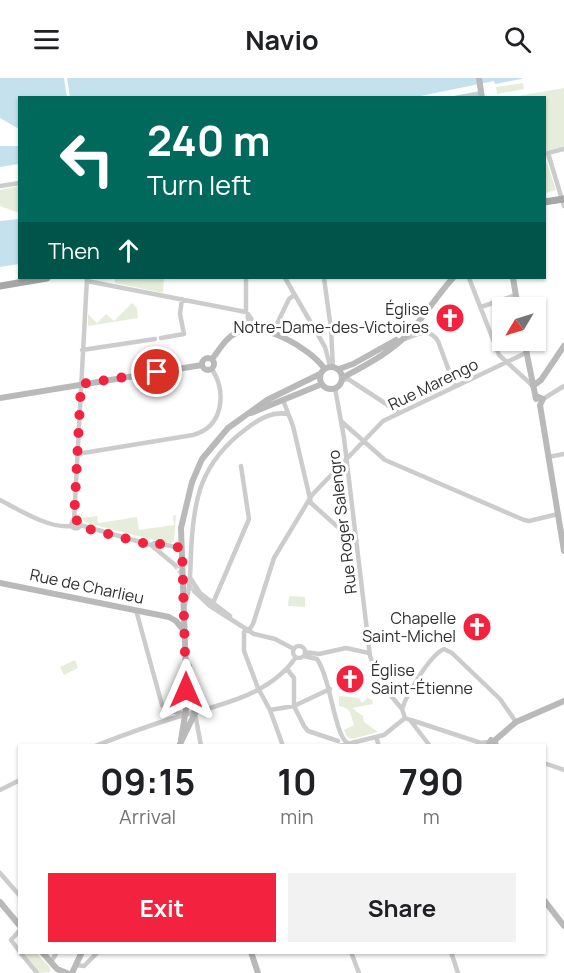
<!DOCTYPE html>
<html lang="en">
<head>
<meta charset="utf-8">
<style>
  body { margin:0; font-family:Manrope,sans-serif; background:#f2f2f2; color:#202124; height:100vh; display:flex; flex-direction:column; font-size:22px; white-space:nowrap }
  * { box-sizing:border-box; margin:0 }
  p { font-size:20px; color:#757577 }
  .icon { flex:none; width:33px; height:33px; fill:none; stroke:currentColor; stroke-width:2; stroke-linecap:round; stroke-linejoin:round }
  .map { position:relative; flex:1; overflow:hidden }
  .sheet { position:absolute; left:18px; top:666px; width:528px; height:210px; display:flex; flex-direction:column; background:#fff; border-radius:0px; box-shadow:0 2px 4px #0004 }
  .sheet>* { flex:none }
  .top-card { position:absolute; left:18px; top:18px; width:528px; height:183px; border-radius:0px; box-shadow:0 2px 4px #0004; background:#00695c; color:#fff; overflow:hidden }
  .needle { width:39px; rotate:232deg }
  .buttons { position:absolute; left:492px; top:219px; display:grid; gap:12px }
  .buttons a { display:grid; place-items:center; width:54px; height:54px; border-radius:0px; background:#fff; box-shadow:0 2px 4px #0004; font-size:30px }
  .pin { position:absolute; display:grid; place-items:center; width:51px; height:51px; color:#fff; margin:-26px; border:3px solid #fff; border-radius:50%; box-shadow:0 2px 6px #0007 }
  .me { position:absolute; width:66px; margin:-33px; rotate:0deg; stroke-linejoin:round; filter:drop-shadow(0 0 4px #0008) }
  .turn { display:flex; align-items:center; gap:21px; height:126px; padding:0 30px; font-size:27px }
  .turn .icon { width:78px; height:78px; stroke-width:2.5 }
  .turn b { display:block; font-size:42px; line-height:51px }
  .then { display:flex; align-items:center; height:57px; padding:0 30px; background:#0003; gap:12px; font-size:22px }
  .eta { display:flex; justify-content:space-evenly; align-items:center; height:102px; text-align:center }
  .eta b { font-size:36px; font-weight:700; line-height:42px }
  .primary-button { display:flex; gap:12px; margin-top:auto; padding:12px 30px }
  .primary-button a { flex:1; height:69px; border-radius:0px; background:#f3233f; color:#fff; font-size:24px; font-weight:700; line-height:69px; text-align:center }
  .primary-button a+a { background:#f2f2f2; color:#202124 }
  header { display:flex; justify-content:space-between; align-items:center; height:78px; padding:0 30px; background:#fff; font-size:27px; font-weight:700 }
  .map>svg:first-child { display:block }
  .green { fill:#e6eddb }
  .water { fill:#c6e1ee }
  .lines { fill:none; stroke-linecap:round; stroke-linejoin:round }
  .street-tunnel { stroke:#d5d5d5; stroke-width:4.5; stroke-dasharray:4.5 2; stroke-linecap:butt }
  .street { stroke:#ccc; stroke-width:4.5 }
  .secondary { stroke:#b9b9b9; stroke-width:6 }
  .primary { stroke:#a7a7a7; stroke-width:7 }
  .route { stroke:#f3233f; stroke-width:10; stroke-dasharray:0 18 }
  .labels { text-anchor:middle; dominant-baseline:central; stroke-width:6; stroke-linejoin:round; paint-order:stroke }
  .poi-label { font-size:16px; fill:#2f2f2f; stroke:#fff; text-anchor:end }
  .street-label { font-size:16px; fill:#2f2f2f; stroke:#fff }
</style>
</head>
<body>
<header><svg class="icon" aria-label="menu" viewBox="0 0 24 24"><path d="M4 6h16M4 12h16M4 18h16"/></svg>Navio<svg class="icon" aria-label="search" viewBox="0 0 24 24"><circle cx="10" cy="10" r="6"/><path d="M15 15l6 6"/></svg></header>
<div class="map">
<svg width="564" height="895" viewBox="0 0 564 895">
  <rect width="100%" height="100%" fill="#fff"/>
  <path class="green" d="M523 5 524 11 497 16 496 9Z
    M564 10V69L545 73 544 20H506Z
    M547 85 556 112 545 115V86Z
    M19 108V135L0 128V112Z
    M114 200H164L163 215 115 205Z
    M132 225 137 230 138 240 88 248V236L97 245 106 236 114 243Z
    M176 437 174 463 169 466 87 445 81 440 97 438 98 445 137 439 139 452 174 447 173 438Z
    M289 518 305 519V529L288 528Z
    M75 582 78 590 64 597 60 589Z
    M339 618 359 620 362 625 368 620 372 622 373 626 352 630 363 638 364 644 378 654 352 661 347 659 344 652 354 647C350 637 353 631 339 628Z
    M24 875H36L50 889V894L40 895Z"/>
  <path class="water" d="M0 0H64L67 19 20 20 19 51 0 40Z
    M67 0H522V1L495 6 494 3 411 20H70Z
    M0 68H19V86L0 89Z
    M19 141V186L0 189V143Z"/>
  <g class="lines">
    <path class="street-tunnel" d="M175 487 194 513"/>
    <path class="street" d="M455 20 482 15
      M564 71 548 75 564 128
      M0 108 20 105
      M246 200V234
      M285 200 325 269 330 288
      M324 200 331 251 333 289
      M469 200 499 277 533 308
      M87 203 246 234
      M481 229 516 217
      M247 252 248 236 259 252
      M273 254 289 221 294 217
      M161 260 184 256 180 236 182 221
      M405 261C417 256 429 249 438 263L455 309
      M82 272 155 261
      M342 302 348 301 400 335
      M335 310 344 360 370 578 382 607 402 631 405 640 410 642 430 668
      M543 321 564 308
      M283 322 293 348 311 425 351 461 356 463
      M342 344 385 382 524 442 529 443 558 436
      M77 376 193 357C223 349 227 315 212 291
      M548 379 564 376
      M0 422C19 432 50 451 71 448
      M71.5 446a4.5 4.5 0 1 1 9 0a4.5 4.5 0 1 1-9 0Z
      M74 442 87 200
      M80 447 151 467 175 487
      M151 467 154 465 182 470
      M191 501 200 515 230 538
      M194 513 210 528 254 556 275 561 294 571
      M213 525 249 441 241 388
      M185 526C191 510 190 493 191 476 193 422 200 385 246 351 259 341 272 333 288 336
      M136 532 162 627 170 633 184 636
      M249 552 253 546 274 480 312 417 383 343 526 275
      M249 552 244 554V573L258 610 270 632 283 668
      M293 574a6 6 0 1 1 12 0a6 6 0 1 1-12 0Z
      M305 574 319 576 346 570 369 575
      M304 578 317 581C331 602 334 654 347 665
      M287 591 294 600V628L304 648 308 653 338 663
      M402 631C407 616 430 577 444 571L452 575 500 621 516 644
      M270 632 294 628 330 611
      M195 635 201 668
      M411 642 481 665 488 664
      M376 659 379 668
      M95 668C121 658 147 648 174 640 216 628 270 618 296 579
      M339 668 384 657 405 640
      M544 685 564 692
      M0 712 20 702
      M0 795 20 818
      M20 852 11 862 20 874
      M20 874 37 895
      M351 874 359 895
      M451 874 458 895
      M51 884 57 874
      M76 887 84 888 98 874"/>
    <path class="secondary" d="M479 0 482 20
      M513 200 518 230
      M524 262 536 321
      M202 286a6 6 0 1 1 12 0a6 6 0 1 1-12 0Z
      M212 281C220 271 226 259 238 254 264 243 309 270 324 290
      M320 300a11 11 0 1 1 22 0a11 11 0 1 1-22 0Z
      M339 291 353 286 396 262
      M342 300C366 287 390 275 409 255 425 238 437 217 453 200
      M533 308 541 302 564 268
      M536 318 543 321 540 327 564 473
      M0 320 202 287
      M251 335 322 306
      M0 505 169 539 176 543 185 554
      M181 662 187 625 181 450 192 404 202 381 228 350 267 322 320 296
      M494 663 516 644 564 623
      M179 668 195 635 189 588
      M488 668 491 662 495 664 496 668
      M544 822 564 848
      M0 824 20 848
      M42 874 57 891 67 895
      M251 874 258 895
      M72 895 82 874"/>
    <path class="primary" d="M544 124 564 121
      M0 208 47 200"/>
  </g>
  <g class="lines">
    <path class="route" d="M157 294 81 306 74 442 79 443 80 447 89 451 151 467 154 465 182 470 186 612"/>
  </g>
  <defs>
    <g id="church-disc" transform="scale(1.5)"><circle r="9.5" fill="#f3233f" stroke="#fff"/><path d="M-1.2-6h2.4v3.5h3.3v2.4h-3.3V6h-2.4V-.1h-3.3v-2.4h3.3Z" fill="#fff"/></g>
  </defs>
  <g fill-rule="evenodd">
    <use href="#church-disc" x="450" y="240"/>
    <use href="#church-disc" x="477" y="549"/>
    <use href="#church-disc" x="350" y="601"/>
  </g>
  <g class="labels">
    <g class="poi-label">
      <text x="429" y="231">Église<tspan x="429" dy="18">Notre-Dame-des-Victoires</tspan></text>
      <text x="456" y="540">Chapelle<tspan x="456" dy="18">Saint-Michel</tspan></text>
      <text x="371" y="592" text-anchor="start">Église<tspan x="371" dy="18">Saint-Étienne</tspan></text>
    </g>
    <g class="street-label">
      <text transform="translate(433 306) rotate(-26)">Rue Marengo</text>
      <text transform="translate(342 444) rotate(-97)">Rue Roger Salengro</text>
      <text transform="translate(87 508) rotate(12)">Rue de Charlieu</text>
    </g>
  </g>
</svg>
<div class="buttons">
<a><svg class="needle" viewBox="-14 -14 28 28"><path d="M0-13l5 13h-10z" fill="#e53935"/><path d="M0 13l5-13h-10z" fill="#757577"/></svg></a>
</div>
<div class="pin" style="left:157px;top:294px;background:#d93025"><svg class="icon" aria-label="arrive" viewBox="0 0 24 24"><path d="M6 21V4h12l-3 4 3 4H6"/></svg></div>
<svg class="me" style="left:186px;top:612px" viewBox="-20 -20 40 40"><path d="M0-17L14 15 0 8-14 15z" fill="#f3233f" stroke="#fff" stroke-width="4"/></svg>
<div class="top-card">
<div class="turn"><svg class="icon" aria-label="left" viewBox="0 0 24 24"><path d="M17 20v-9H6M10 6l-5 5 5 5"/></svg><div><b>240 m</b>Turn left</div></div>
<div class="then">Then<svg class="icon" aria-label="ahead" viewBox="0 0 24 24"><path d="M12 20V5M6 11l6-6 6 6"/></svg></div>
</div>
<section class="sheet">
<div class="eta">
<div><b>09:15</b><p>Arrival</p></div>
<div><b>10</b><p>min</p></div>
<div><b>790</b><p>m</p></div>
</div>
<div class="primary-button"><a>Exit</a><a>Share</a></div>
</section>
</div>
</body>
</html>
